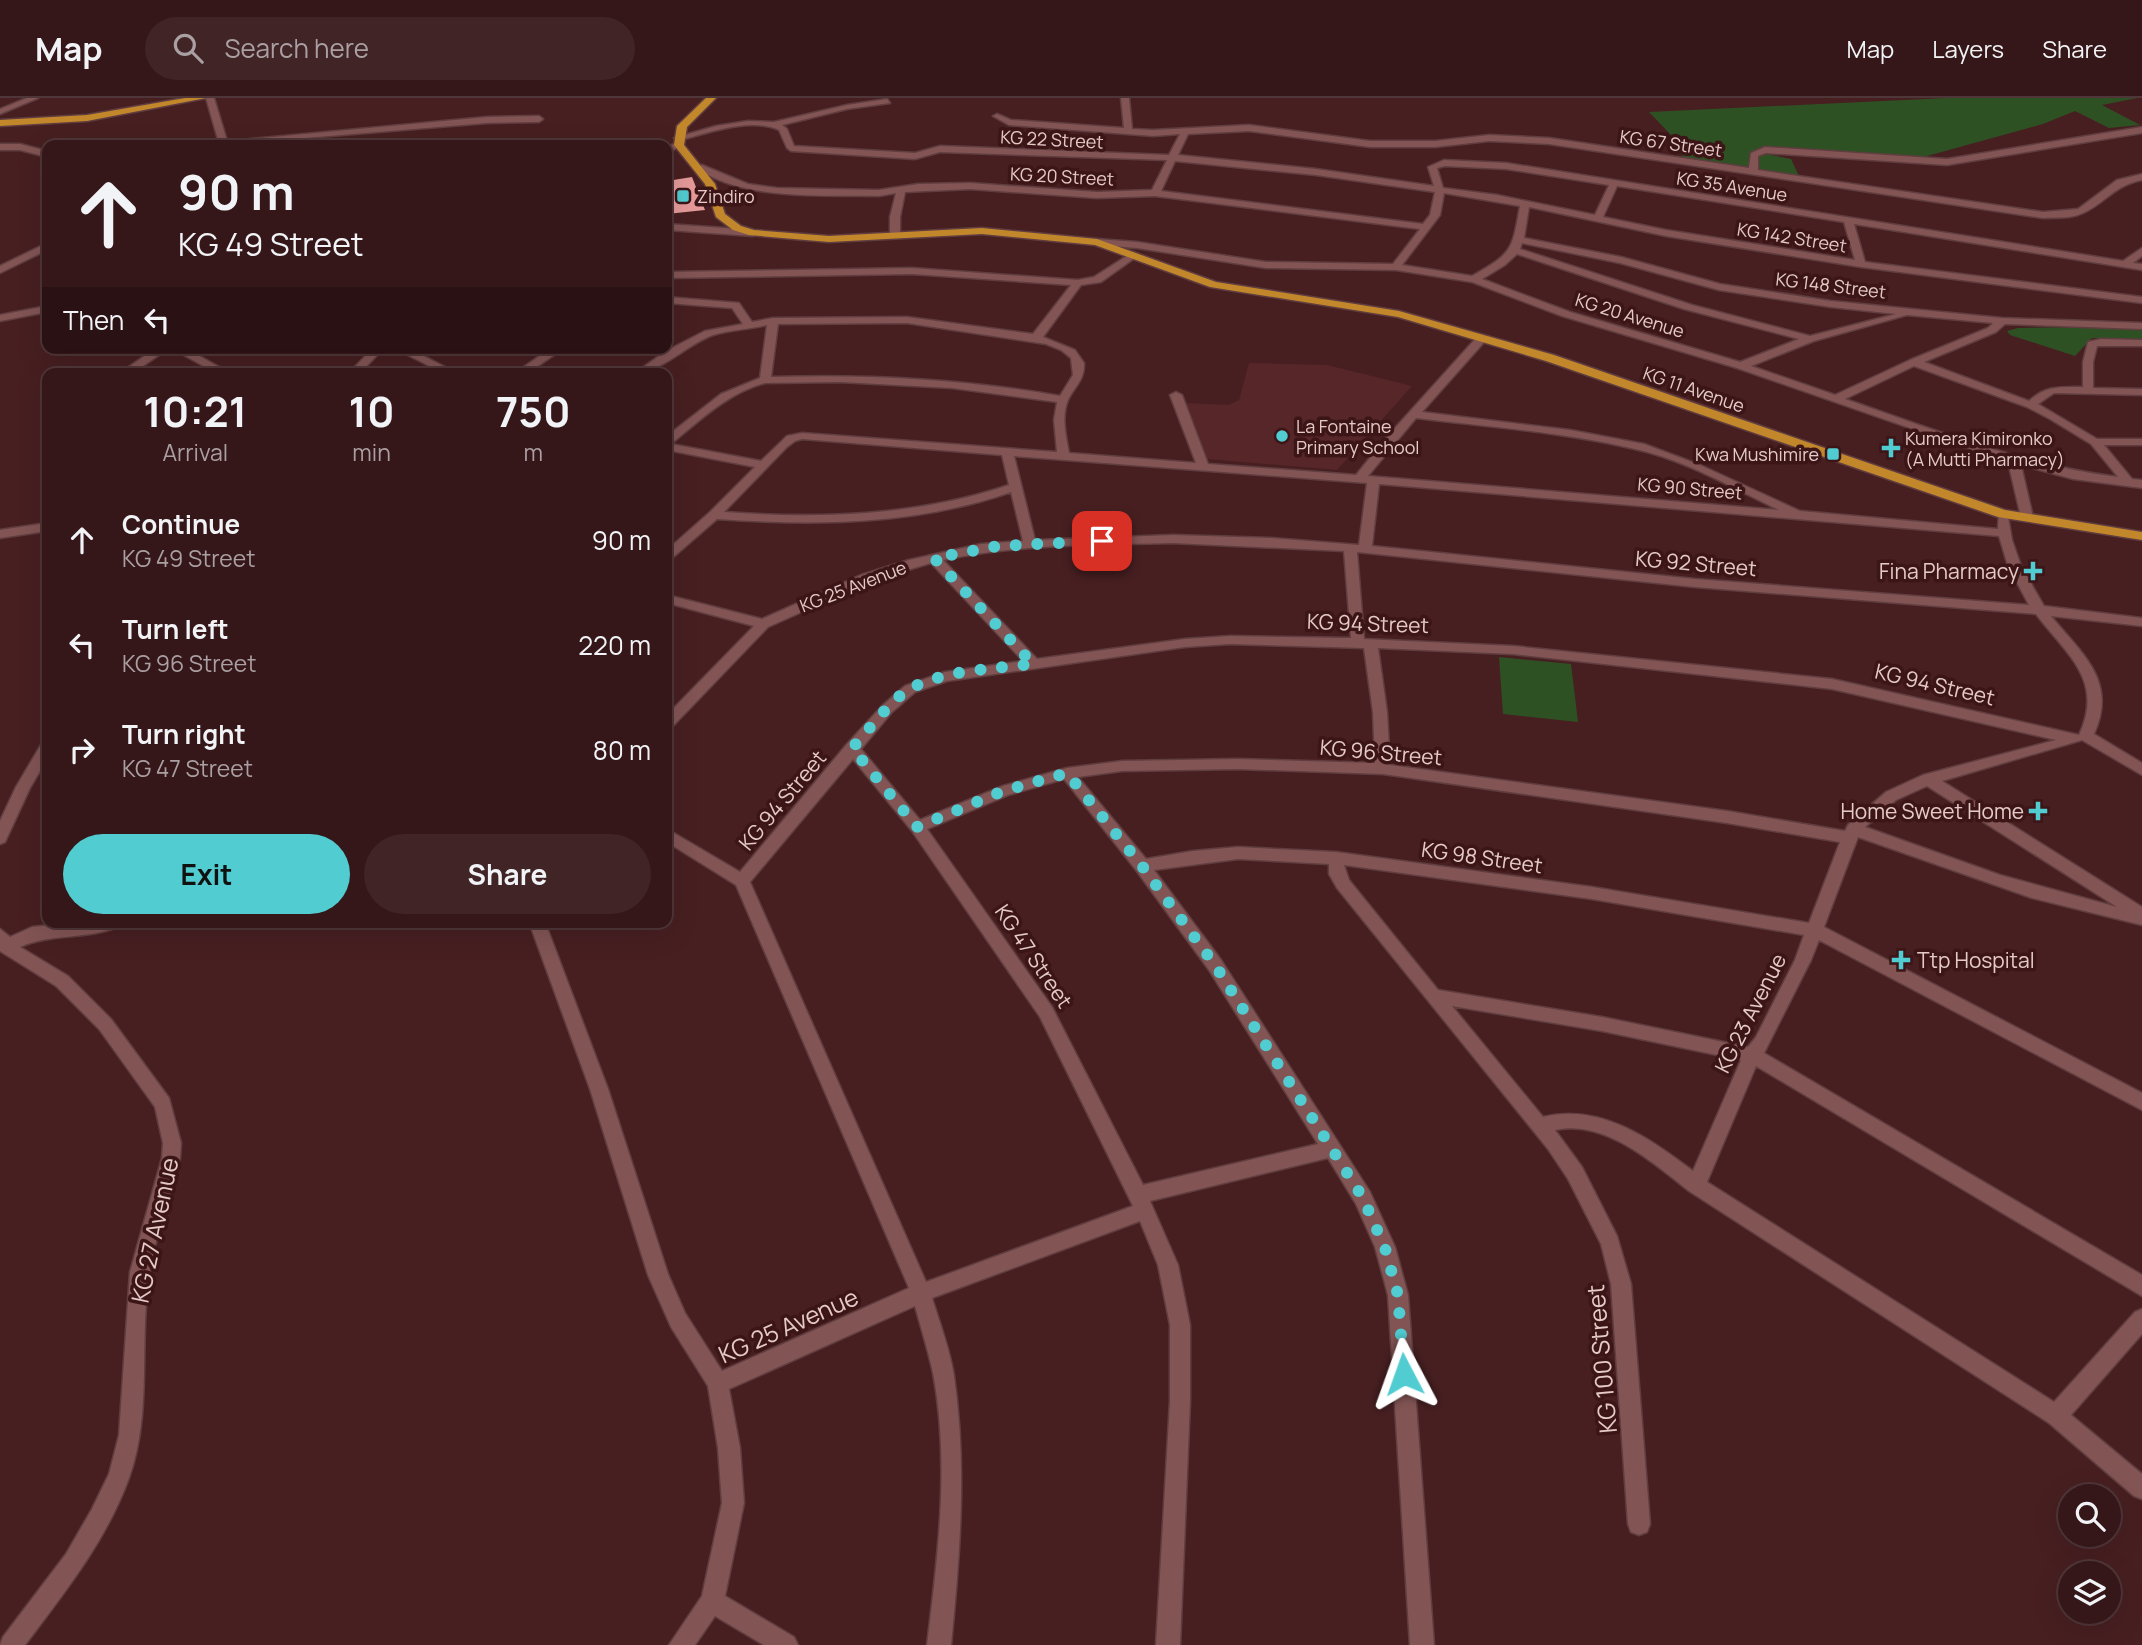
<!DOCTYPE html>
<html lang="en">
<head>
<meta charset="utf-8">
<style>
  body { margin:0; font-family:Manrope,sans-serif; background:#402426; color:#f1f3f6; height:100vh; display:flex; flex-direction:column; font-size:26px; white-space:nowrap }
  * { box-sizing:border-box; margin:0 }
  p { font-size:23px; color:#aa9fa2 }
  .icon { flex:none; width:38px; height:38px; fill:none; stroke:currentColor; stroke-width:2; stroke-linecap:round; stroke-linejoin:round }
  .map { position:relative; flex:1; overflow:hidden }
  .panel { position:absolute; left:42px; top:270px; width:630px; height:560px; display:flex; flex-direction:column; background:#351719; border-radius:14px; box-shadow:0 7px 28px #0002,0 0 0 2px #4f3638 }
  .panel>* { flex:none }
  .hud { position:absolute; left:42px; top:42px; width:630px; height:214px; border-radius:14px; box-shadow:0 7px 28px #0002,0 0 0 2px #4f3638; background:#351719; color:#f1f3f6; overflow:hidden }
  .buttons { position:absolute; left:2058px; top:1386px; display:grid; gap:14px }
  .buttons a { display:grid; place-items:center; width:63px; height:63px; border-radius:50%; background:#351719; box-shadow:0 7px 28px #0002,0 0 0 2px #4f3638; font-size:35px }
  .pin { position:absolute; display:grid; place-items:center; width:60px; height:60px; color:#fff; margin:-30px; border-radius:14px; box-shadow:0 4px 10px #0006 }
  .me { position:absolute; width:77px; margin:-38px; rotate:356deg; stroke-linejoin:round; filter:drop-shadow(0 0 5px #0008) }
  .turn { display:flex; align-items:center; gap:24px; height:147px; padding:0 21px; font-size:32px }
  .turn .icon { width:91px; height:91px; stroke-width:2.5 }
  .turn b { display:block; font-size:49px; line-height:60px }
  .then { display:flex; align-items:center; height:66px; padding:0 21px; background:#0003; gap:14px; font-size:26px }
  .eta { display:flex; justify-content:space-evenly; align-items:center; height:119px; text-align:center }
  .eta b { font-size:42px; font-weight:700; line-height:49px }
  .primary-button { display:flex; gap:14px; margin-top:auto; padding:14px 21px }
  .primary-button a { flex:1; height:80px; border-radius:42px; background:#51ccd1; color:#111; font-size:28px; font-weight:700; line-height:80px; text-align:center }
  .primary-button a+a { background:#402426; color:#f1f3f6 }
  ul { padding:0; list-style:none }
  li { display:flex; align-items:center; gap:21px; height:105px; padding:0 21px }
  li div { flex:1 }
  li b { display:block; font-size:26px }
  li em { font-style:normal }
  header { display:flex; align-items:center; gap:42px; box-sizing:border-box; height:98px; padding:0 35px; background:#351719; border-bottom:2px solid #4f3638 }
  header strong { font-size:33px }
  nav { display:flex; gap:38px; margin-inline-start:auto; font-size:24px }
  .search { width:490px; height:63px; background:#402426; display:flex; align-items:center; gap:18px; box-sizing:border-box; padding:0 24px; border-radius:38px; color:#aa9fa2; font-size:26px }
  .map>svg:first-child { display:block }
  .built { fill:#562629 }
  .green { fill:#2e5124 }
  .building { fill:#e59999 }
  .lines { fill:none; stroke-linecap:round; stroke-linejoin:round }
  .minor-casing { stroke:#603d3f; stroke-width:3 }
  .major-casing { stroke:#603d3f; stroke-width:3 }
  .minor { fill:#825454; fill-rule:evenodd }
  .major { fill:#c2862b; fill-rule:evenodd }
  .route { stroke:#51ccd1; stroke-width:12; stroke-dasharray:0 21.6 }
  .poi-dot { fill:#51ccd1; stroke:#3c1517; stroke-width:2.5 }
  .labels { text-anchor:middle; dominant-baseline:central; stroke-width:7; stroke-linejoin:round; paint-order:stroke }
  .far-street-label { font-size:18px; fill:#e5cac9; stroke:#3c1517 }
  .far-poi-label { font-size:18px; fill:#e5cac9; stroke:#3c1517; text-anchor:start }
  .street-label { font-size:21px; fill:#e5cac9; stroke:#3c1517 }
  .poi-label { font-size:21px; fill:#e5cac9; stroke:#3c1517; text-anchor:end }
  .near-street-label { font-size:24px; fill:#e5cac9; stroke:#3c1517 }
</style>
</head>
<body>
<header>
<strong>Map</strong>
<div class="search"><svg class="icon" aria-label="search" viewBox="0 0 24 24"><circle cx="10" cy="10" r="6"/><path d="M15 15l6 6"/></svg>Search here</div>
<nav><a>Map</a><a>Layers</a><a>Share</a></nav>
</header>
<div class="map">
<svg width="2142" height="1547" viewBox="0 0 2142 1547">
  <rect width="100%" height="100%" fill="#471f21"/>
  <path class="built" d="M1249 265 1327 267 1412 288 1337 372 1207 361 1186 305 1229 307 1239 302Z"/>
  <path class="green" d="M1946 0H2137L2102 7 2140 27 2109 30 2075 13 2043 26 1916 61 1765 50 1766 56 1791 61 1799 78 1683 60 1672 38 1649 14Z
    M2142 228V241L2092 240 2075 258 2010 237 2007 233 2018 230Z
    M1499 559 1571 566 1578 624 1503 616Z"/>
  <path class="building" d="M692 79 705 112 667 116V83Z"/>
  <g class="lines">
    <g class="minor-casing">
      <path id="minor" d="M27 0H38L0 16V11Z
        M206 0H214L227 43H230L487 19 539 18 543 21 539 24 487 25 222 47 219 45Z
        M1121 0H1129L1132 31 1153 32 1249 27 1370 43H1435L1489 37 1549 40 1749 70 1751 55 1765 49 1947 61 2142 29V35L1947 67 1766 55 1758 58V72L2043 114 2078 111 2117 82 2142 76V82C2113 88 2107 104 2083 115 2071 121 2056 119 2043 120L1549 46 1489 43 1435 49H1370L1249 33 1188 36 1178 57 1316 71 1434 88 1428 69 1444 62 1506 65 2123 163 2142 150V158L2133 165 2142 166V172L1854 126 1865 164 2142 199V205L1861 169 1666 138 1529 109 1524 140 1621 159 1720 186 1831 203 2002 220 2142 225V231L2005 226 1996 234 1924 264 2029 303C2046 287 2061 289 2083 289V264L2088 244 2101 241 2142 242V248H2097L2093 264V290L2142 291V297L2054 295 2038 306 2097 341H2142V347H2104L2132 381 2142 382V390L2073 381 2021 367 2033 419 2027 423 2021 419 2008 364 1737 270 1562 218 1472 184 1396 172 1266 170 1137 150 1097 147 1092 144 1097 141 1137 144 1266 164 1393 166 1420 131 1155 98 1097 100 970 91 905 94 900 119V137L895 140 890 137V119L896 95 879 98C823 97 742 103 695 69L702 67 748 86 777 90 879 92 918 86 970 85 1097 94 1152 92 1167 62 940 54 915 61 791 53 787 50 779 32C750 19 708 35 678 43L674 40 716 28 748 23 774 24 847 7 887 1 890 5 847 11 782 27 787 31 794 48 915 55 940 48 1169 57 1180 36 1153 38 1009 27 993 18 997 16 1011 22 1124 30ZM1175 63 1316 77 1435 94 1430 117 1423 126 1161 93ZM1445 68 1506 71 1609 87 1595 117 1497 97 1443 90 1437 70ZM1617 88 1844 124 1855 162 1666 132 1603 119ZM1444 95 1520 108C1512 152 1513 155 1472 178L1402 167 1440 117ZM1522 145 1620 165 1719 192 1831 209 1896 216 1810 238 1692 207 1520 151ZM1517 156 1684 211 1799 241 1740 264 1570 214 1482 181 1505 167ZM1907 217 1993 225 1988 230 1910 262 1835 297 1751 268 1814 243ZM1914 268 2027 309 2050 321 2091 346 2118 379C2023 367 1935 332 1845 301Z
        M676 45 683 47 667 55V49Z
        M0 46H20L47 53V59L20 52H0Z
        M667 126 753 132 758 135 753 138 667 132Z
        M47 145V152L0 175V168Z
        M1133 154 1138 157 1136 159 1101 184 1081 187 1043 239 1075 252 1084 265C1085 282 1074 289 1068 302 1061 319 1066 338 1069 355L1196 365 1170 297 1176 294 1182 297 1208 366 1356 377 1386 340 1478 238H1486V242L1422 314 1570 332 1644 346 1700 367 1800 413 1998 431 1999 413H2007L2012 442 2021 468 2044 508 2142 520V528L2051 518C2082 556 2118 583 2094 636L2142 665V677L2082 642 1942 683 2142 809V827L2032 800 1858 739 1824 829 2142 995V1012L1819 842 1811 862 1764 955 2142 1177V1198L1756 968 1707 1084 2054 1304 2135 1214 2142 1211V1236L2071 1317 2142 1376V1401L2134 1398 2049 1325 1689 1093C1653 1065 1605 1021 1555 1032L1582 1069 1617 1138 1631 1186 1650 1426 1647 1434 1639 1437 1631 1434 1628 1426 1611 1186 1601 1146 1568 1081 1548 1051 1337 790 1329 776V766L1238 761 1154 772 1221 862 1370 1094 1395 1149 1408 1197 1434 1547H1410L1388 1197 1375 1149 1356 1106 1328 1060 1150 1103 1178 1167 1190 1227V1303L1180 1547H1156L1170 1303V1227L1158 1167 1140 1123 932 1200C940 1226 950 1252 954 1278 967 1368 960 1457 951 1547H927C938 1458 950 1364 933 1275 928 1252 921 1230 915 1208L729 1291 740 1350 744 1405 725 1498 794 1539 798 1547H764L715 1518 695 1547H669L702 1498 722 1405 718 1350 708 1288 671 1229 648 1177 590 991 529 824H545L608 991 668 1176 685 1215 722 1273 909 1190 736 787 667 744V731L740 774 847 646 882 608 905 588 945 574 1023 563 931 465 871 483 768 529 672 629 667 630V617L754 528 667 505V497L762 521 861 477 909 462 981 446 1023 443 1011 394C917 427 816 428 717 421L671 461 667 462V452L710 414 755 369 667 352V338L721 296 760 280 767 227C750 231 730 232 713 237 687 246 661 275 635 275L666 253 705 233 743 226 732 210 667 205V199L739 205 752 224 773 220 907 219 1033 236 1071 187 912 176 667 180V174L912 170 1078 182 1094 179ZM907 225 1046 246 1061 252 1071 260 1073 277 1060 298C964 281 868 276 771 279L778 226ZM840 284 952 290 1057 304 1054 322 1057 354 802 335 787 338 761 363 671 346C700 322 728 295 765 285ZM1416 320C1489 329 1564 334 1635 351 1685 362 1733 390 1779 412L1368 378ZM802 341 1002 357 1009 387C917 418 820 421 724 414L787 349 795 343ZM1014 358 1367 385 1359 447 1271 440 1173 437 1035 442ZM1379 386 1999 438 2008 468 2029 507 1695 481 1372 448ZM1173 445 1344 453 1351 540 1230 538 1185 541 1037 561 943 462C1018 446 1096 447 1173 445ZM1357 454 1695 489 2036 516C2066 556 2105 582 2079 637L1832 581 1513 548 1364 541ZM1230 546 1364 550 1373 614 1375 665 1238 661 1122 663 1067 670 1003 688 920 722 861 651 892 614 915 594 947 583 1185 549ZM1378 550 1513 556 1832 591 2056 642 1923 677 1886 694 1848 727 1845 733 1727 713 1390 667 1387 614ZM853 661 912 733 1040 919 1133 1108 926 1184 750 784ZM1238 671 1383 676 1727 725 1840 744 1809 825 1592 789 1336 754 1238 749 1193 753 1146 761 1078 679 1122 673ZM1064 681 1136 772 1209 872 1318 1046 1143 1087 1052 909 927 731 1008 697ZM1927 688 2117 809 2000 777 1865 729 1896 702ZM1344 767 1592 801 1804 837 1795 862 1756 939 1748 949 1602 919 1438 892 1349 782ZM1452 908 1602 933 1741 962 1693 1073C1649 1040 1600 1005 1543 1019Z
        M47 208V214L0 223V217Z
        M156 250H169L133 275H120Z
        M171 250H185L230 275H216Z
        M373 250H384L360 275H349Z
        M394 250H408L457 275H443Z
        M551 250H564L528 275H515Z
        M47 425V433L0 440V432Z
        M47 644V661L30 690 5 744 0 746V723L16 689 42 645Z
        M78 824H119L117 829C86 842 51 835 20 849L68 878 111 921 169 1000 181 1045 180 1060C170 1097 156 1135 150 1173 138 1242 153 1314 129 1380 106 1443 65 1494 25 1547H0L3 1539 66 1456 92 1411 109 1376 119 1337 130 1174 162 1060 163 1045 155 1009 99 931 56 888 0 853V831L10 839 32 829Z"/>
    </g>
    <g class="major-casing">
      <path id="major" d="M185 0H206L87 23 0 28V22L87 17Z
        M706 0H716L687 29 684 47 715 86 725 116 741 128 754 132 829 138 982 130 1097 141 1216 184 1399 213 1554 257 2005 412 2142 434V442L1998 419 1546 263 1398 219 1210 189 1095 147 982 136 829 144 749 137 733 132 716 119 705 86 674 47 677 28Z"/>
    </g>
    <use href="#minor" class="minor"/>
    <use href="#major" class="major"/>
  </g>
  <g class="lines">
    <path class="route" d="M1102 443 998 448 934 460 1033 566C994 571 932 572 901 597 883 612 868 633 852 650L917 729 1003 693 1067 675 1142 768 1215 867 1363 1100 1385 1150 1398 1197 1404 1276"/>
  </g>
  <g class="poi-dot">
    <rect x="676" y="91" width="14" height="14" rx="3.5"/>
    <circle cx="1282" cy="338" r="7"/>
    <path d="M1887.5 339.5h7v7h7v7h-7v7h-7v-7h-7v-7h7z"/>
    <rect x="1826" y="349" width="14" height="14" rx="3.5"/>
    <path d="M2029.5 462.5h7v7h7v7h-7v7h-7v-7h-7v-7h7z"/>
    <path d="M2034.5 702.5h7v7h7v7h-7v7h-7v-7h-7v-7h7z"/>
    <path d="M1897.5 851.5h7v7h7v7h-7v7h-7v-7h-7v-7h7z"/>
  </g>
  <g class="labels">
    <g class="far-street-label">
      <text transform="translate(1052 41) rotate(3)">KG 22 Street</text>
      <text transform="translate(1671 45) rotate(8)">KG 67 Street</text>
      <text transform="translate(1062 78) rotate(3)">KG 20 Street</text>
      <text transform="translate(1732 88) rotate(9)">KG 35 Avenue</text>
      <text transform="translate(1792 139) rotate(9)">KG 142 Street</text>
      <text transform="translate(1831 187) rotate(7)">KG 148 Street</text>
      <text transform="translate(1630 217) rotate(17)">KG 20 Avenue</text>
      <text transform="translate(1694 291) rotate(19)">KG 11 Avenue</text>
      <text transform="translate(1690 390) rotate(5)">KG 90 Street</text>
      <text transform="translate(853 488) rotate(-21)">KG 25 Avenue</text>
    </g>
    <g class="far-poi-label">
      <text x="697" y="98">Zindiro</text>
      <text x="1296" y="328">La Fontaine<tspan x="1296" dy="21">Primary School</tspan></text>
      <text x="1905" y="340">Kumera Kimironko<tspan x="1905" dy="21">(A Mutti Pharmacy)</tspan></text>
      <text x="1819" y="356" text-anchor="end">Kwa Mushimire</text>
    </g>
    <g class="street-label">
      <text transform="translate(1696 465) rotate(5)">KG 92 Street</text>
      <text transform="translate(1368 525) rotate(2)">KG 94 Street</text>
      <text transform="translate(1935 586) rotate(13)">KG 94 Street</text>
      <text transform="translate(1381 654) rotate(5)">KG 96 Street</text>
      <text transform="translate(782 702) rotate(-50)">KG 94 Street</text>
      <text transform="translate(1482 759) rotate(8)">KG 98 Street</text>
      <text transform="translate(1034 858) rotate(56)">KG 47 Street</text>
      <text transform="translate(1750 915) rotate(-63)">KG 23 Avenue</text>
    </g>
    <g class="poi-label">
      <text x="2019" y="473">Fina Pharmacy</text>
      <text x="2024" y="713">Home Sweet Home</text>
      <text x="1917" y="862" text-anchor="start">Ttp Hospital</text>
    </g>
    <g class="near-street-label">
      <text transform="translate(154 1132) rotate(-78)">KG 27 Avenue</text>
      <text transform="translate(788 1227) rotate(-24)">KG 25 Avenue</text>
      <text transform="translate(1601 1261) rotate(-95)">KG 100 Street</text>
    </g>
  </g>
</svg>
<div class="buttons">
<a><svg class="icon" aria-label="search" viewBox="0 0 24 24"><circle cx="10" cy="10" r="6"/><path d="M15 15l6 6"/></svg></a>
<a><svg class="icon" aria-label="layers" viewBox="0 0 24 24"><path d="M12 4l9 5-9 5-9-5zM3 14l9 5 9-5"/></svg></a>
</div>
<div class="pin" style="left:1102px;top:443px;background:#d93025"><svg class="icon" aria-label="arrive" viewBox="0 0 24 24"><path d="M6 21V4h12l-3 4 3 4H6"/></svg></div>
<svg class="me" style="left:1404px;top:1276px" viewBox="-20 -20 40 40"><path d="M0-17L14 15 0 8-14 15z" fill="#51ccd1" stroke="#fff" stroke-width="4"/></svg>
<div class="hud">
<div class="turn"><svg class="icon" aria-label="ahead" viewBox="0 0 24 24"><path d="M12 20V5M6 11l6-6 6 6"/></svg><div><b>90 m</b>KG 49 Street</div></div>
<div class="then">Then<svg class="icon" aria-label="left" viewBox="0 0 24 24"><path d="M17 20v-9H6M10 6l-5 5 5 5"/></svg></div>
</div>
<section class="panel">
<div class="eta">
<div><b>10:21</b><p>Arrival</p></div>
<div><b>10</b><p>min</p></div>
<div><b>750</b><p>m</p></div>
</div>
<ul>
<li><svg class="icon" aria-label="ahead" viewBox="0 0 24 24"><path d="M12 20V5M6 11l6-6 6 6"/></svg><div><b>Continue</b><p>KG 49 Street</p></div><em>90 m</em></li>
<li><svg class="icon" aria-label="left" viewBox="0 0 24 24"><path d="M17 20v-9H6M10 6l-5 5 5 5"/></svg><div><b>Turn left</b><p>KG 96 Street</p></div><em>220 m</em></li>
<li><svg class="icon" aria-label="right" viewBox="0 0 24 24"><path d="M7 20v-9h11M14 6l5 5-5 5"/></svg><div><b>Turn right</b><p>KG 47 Street</p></div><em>80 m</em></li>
</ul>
<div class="primary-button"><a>Exit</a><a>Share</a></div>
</section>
</div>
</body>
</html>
